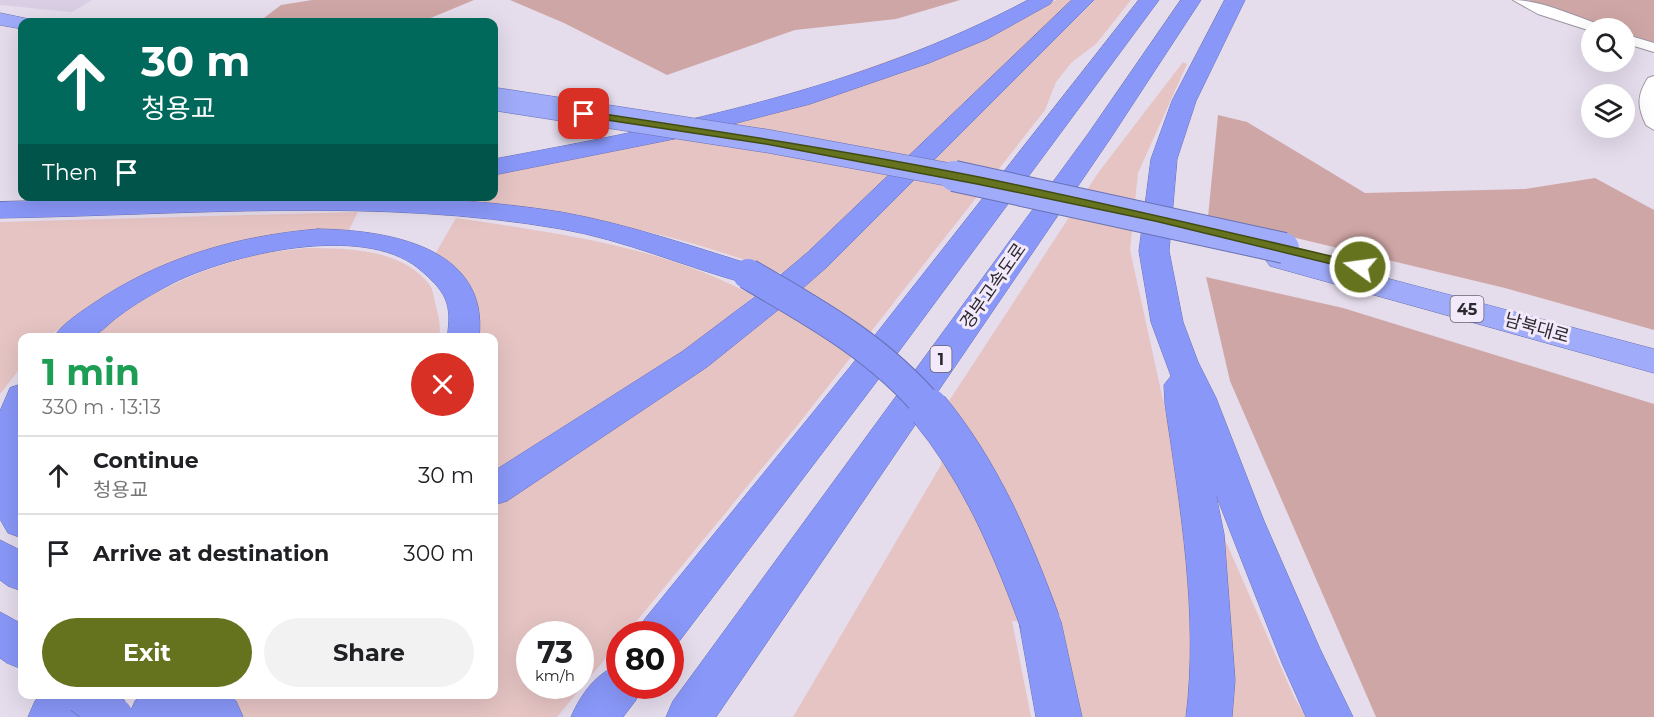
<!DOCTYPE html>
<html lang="en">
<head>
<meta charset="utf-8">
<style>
  body { margin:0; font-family:Montserrat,"Noto Sans KR",sans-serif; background:#f2f2f2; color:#202124; height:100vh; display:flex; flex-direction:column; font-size:22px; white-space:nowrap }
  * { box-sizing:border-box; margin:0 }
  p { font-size:20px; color:#757577 }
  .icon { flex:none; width:33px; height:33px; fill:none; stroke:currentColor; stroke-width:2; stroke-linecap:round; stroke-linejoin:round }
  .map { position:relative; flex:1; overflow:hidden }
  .panel { position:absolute; left:18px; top:333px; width:480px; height:366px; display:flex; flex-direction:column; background:#fff; border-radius:12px; box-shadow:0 6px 24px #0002 }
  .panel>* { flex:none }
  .guide { position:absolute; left:18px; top:18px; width:480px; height:183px; border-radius:12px; box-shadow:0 6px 24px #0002; background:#00695c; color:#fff; overflow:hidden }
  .fabs { position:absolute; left:1581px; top:18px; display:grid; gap:12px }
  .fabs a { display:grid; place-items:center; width:54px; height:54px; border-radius:50%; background:#fff; box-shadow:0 6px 24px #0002; font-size:30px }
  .speed { position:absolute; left:516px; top:621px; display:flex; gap:12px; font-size:30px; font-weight:700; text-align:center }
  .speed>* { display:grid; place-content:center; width:78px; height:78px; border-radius:50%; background:#fff; box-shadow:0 6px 24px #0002; line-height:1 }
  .speed small { font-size:15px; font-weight:400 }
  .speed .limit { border:9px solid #d22; background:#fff; color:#111 }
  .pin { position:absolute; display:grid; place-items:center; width:51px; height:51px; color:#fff; margin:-26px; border-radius:12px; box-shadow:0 3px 9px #0006 }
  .me { position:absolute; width:66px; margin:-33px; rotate:284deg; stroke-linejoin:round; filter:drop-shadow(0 0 4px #0008) }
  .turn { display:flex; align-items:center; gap:21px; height:126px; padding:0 24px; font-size:27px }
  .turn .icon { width:78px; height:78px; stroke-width:2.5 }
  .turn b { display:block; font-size:42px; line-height:51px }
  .then { display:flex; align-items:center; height:57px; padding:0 24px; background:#0003; gap:12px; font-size:22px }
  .round { display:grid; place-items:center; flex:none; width:63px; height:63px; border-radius:32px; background:#f2f2f2 }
  .head { display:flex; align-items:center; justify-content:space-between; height:102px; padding:0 24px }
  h1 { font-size:36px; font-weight:700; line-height:45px; color:#1e9e55 }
  .cta { display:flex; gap:12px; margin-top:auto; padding:12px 24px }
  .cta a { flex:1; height:69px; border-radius:36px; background:#65731e; color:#fff; font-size:24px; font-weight:700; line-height:69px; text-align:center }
  .cta a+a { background:#f2f2f2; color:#202124 }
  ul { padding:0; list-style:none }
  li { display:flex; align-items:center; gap:18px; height:78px; padding:0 24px; border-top:2px solid #e0e0e0 }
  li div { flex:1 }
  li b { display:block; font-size:22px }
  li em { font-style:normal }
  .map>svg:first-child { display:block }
  .built { fill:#dacee4 }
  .green { fill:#e6c4c4; fill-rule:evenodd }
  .forest { fill:#cfa6a6 }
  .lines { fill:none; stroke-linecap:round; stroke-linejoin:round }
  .minor-casing { stroke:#9c94a2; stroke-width:2 }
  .trunk-casing { stroke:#6870b2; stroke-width:1 }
  .motorway-casing { stroke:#6870b2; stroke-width:1 }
  .minor { fill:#fff; fill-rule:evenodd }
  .trunk { fill:#a0acfa; fill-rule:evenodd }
  .motorway { fill:#8997f8; fill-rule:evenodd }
  .trunk-bridge-far1-casing { stroke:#6870b2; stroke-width:24; stroke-linecap:butt }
  .trunk-bridge-casing { stroke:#6870b2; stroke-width:32; stroke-linecap:butt }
  .motorway-bridge-far1-casing { stroke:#6870b2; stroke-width:32; stroke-linecap:butt }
  .motorway-bridge-casing { stroke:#6870b2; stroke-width:41; stroke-linecap:butt }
  .trunk-bridge-far1 { stroke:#a0acfa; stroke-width:23 }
  .trunk-bridge { stroke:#a0acfa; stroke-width:30 }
  .motorway-bridge-far1 { stroke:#8997f8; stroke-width:30 }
  .motorway-bridge { stroke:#8997f8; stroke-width:40 }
  .route { fill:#65731e; stroke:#424b14; stroke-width:1.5 }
  .labels { text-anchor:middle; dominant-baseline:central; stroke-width:6; stroke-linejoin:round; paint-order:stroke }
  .shield { fill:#f2e9fa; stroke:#67636c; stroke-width:1.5 }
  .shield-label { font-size:16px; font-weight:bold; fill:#2c292f }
  .street-label { font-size:18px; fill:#2c292f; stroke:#f2e9fa }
</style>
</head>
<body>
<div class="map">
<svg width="1654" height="717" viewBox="0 0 1654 717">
  <rect width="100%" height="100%" fill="#e5dcec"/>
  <path class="built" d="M0 0H103H92L72 12 0 5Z"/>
  <path class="green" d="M1057 0H1074L839 225 783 274C652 223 514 201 374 197L494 196V171L595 155 702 128Z
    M1095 0H1131L1096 44 1072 62 1056 82 1045 110 800 422 626 634H620L619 642 557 717H175L206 695 494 694V506L626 417 944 148ZM530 634H580V686H530Z
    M1183 62 1187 64 1138 173 1130 250 1174 450 1184 518 1194 646 1187 717H1077L1057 623 1012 621 1031 717H793L941 465 947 404 1098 173Z
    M358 212 348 232 285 233 216 247 134 282 47 337 22 338V366L0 394V222Z
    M456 218C558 233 662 246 754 296L681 355 494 476V338L473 337 434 256Z
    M304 248C345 248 401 248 429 284 433 289 434 299 436 306 439 318 441 326 439 338H91C134 299 190 273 245 258 264 252 285 251 304 248Z
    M1223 535 1294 697 1306 717H1231L1233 702Z"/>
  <path class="forest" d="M312 0H474L421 22 260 21 281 5Z
    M510 0H960L896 19 795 30 667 75 564 23Z
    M1528 0H1654V43L1625 33 1624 28H1612Z
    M1218 115 1247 122 1365 193 1525 189 1595 178 1654 210V330L1505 288 1208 217Z
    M1206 277 1343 308 1654 404V717H1376L1230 381Z"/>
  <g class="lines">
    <g class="minor-casing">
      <path id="minor" d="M1513 0C1541 0 1574 16 1601 25L1603 28H1592L1591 31 1538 14Z
        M1624 34 1654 43V52L1624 43Z
        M1654 76V130L1646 125C1637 106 1637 95 1648 78Z"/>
    </g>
    <g class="trunk-casing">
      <path id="trunk" d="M0 13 29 19 32 22H22V29L0 25Z
        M1280 250 1654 349V373L1270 266 1265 259 1270 252Z"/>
    </g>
    <g class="motorway-casing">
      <path id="motorway" d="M1028 0H1053L1050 4 987 39 929 63 810 104 679 138 494 175V159C678 125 861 89 1028 0Z
        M1072 0H1094L828 266 778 310 707 367 507 501 494 505V471L683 351 756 296 808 252Z
        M1139 0H1159L874 385 674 648 670 649V634H638L644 620 850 367Z
        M1181 0H1201L1110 139 716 717H666L673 701 1088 134Z
        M1225 0H1245L1196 101 1177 159 1169 251 1183 322 1198 362 1216 398 1264 521 1320 649 1353 717H1306L1282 663 1216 495 1224 534 1235 680 1232 717H1186C1199 616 1180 505 1165 404L1164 385 1171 376 1151 322 1139 251 1151 159 1172 101Z
        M201 196C321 196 442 193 561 212 628 224 694 247 759 267L763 274 759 281 748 284C685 267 625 240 561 229 378 197 185 215 0 218V202Z
        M318 229C386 230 490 246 479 338H447C453 302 445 291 418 268 362 223 231 254 173 283 154 293 136 303 119 316 110 322 99 335 90 338 80 341 64 338 53 338 62 324 78 314 91 305 159 258 236 236 318 229Z
        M22 384V538L8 533 0 519V411L10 388Z
        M0 540 22 551V591L8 586 0 580Z
        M1040 603 1055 608 1061 622 1082 717H1036L1019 622 1025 608Z
        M0 612 22 624V669L7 663 0 658Z
        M620 664V686H642L636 700 623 717H571C581 694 596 673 620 664Z
        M44 694H105L99 709 89 717H28L35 701Z
        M144 694H227L236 701 243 717H128L135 701Z"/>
    </g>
    <use href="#minor" class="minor"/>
    <use href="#trunk" class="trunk"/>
    <use href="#motorway" class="motorway"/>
    <g class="trunk-bridge-far1-casing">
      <path id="trunk-bridge-far1" d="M494 99 767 141 962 177"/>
    </g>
    <g class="trunk-bridge-casing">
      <path id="trunk-bridge" d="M954 176 1284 248"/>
    </g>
    <g class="motorway-bridge-far1-casing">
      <path id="motorway-bridge-far1" d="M748 274C814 312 882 350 931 410"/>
    </g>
    <g class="motorway-bridge-casing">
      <path id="motorway-bridge" d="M929 409C981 472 1012 546 1040 622
        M83 694 113 717"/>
    </g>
    <use href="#trunk-bridge-far1" class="trunk-bridge-far1"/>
    <use href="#trunk-bridge" class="trunk-bridge"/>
    <use href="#motorway-bridge-far1" class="motorway-bridge-far1"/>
    <use href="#motorway-bridge" class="motorway-bridge"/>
  </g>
  <path class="route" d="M584 111C716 131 848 151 979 177 1106 203 1233 233 1360 263L1366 267 1360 271 1155 221 977 184 766 144 581 116V112Z"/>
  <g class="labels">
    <g class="shield">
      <rect x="1450.5" y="296" width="33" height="26" rx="4.5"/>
      <rect x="930.5" y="346" width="21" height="26" rx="4.5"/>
    </g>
    <g class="shield-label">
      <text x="1467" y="309">45</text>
      <text x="941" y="359">1</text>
    </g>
    <g class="street-label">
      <text transform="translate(993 286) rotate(-55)">경부고속도로</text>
      <text transform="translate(1537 328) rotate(16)">남북대로</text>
    </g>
  </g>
</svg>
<div class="fabs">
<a><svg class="icon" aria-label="search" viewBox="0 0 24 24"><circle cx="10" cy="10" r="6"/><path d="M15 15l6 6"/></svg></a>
<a><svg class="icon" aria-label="layers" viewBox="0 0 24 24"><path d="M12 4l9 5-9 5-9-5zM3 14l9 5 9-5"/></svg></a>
</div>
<div class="speed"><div>73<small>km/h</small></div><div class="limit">80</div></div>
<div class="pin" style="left:584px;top:114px;background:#d93025"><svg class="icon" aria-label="arrive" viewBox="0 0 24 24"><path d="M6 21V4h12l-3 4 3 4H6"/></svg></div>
<svg class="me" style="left:1360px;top:267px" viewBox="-20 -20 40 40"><circle r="17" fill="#65731e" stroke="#fff" stroke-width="3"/><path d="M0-11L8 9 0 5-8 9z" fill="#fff"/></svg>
<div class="guide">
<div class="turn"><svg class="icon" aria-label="ahead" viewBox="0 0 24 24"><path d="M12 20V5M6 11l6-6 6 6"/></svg><div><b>30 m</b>청용교</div></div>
<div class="then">Then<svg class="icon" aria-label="arrive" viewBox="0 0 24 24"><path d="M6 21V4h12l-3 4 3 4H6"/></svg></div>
</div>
<section class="panel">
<div class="head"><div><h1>1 min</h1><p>330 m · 13:13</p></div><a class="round" style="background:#d93025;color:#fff"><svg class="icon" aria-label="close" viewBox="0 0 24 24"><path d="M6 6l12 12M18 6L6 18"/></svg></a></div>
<ul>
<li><svg class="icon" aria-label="ahead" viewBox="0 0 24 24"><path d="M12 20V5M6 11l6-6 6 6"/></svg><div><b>Continue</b><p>청용교</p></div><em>30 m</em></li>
<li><svg class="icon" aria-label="arrive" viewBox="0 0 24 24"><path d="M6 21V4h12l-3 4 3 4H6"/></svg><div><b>Arrive at destination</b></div><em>300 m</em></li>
</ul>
<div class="cta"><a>Exit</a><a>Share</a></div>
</section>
</div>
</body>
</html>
